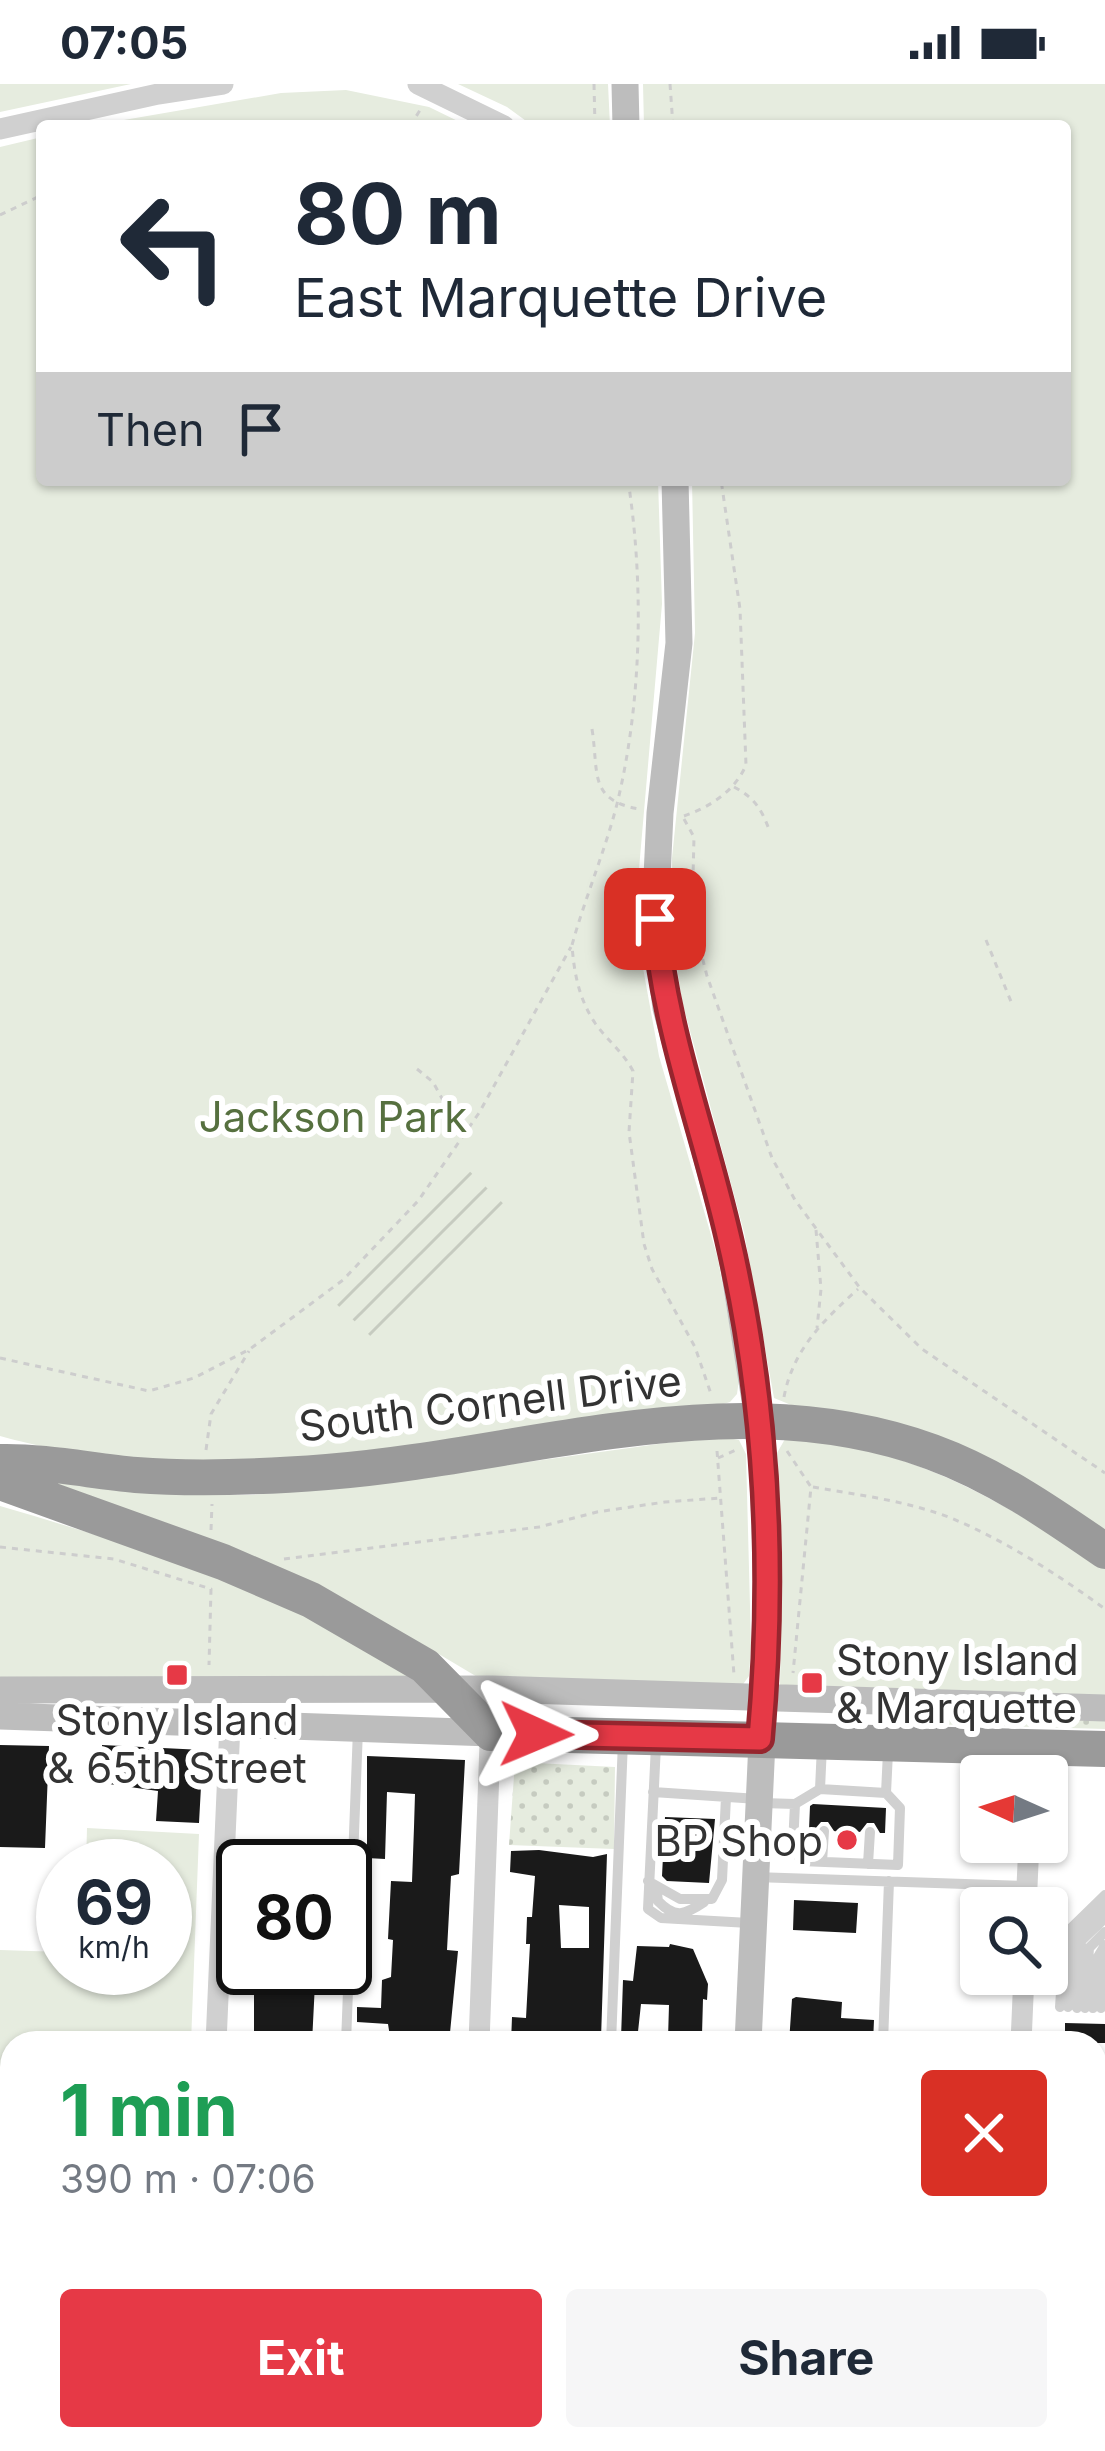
<!DOCTYPE html>
<html lang="en">
<head>
<meta charset="utf-8">
<style>
  body { margin:0; font-family:Inter,sans-serif; background:#f6f6f7; color:#1f2937; height:100vh; display:flex; flex-direction:column; font-size:45px; white-space:nowrap }
  * { box-sizing:border-box; margin:0 }
  p { font-size:39px; color:#747a83 }
  .icon { flex:none; width:66px; height:66px; fill:none; stroke:currentColor; stroke-width:2; stroke-linecap:round; stroke-linejoin:round }
  .map { position:relative; flex:1; overflow:hidden }
  .details { position:absolute; left:0px; top:1947px; width:1107px; height:420px; display:flex; flex-direction:column; background:#fff; border-radius:36px 36px 0 0; box-shadow:0 3px 9px #0004 }
  .details>* { flex:none }
  .banner { position:absolute; left:36px; top:36px; width:1035px; height:366px; border-radius:12px; box-shadow:0 3px 9px #0004; background:#fff; color:#1f2937; overflow:hidden }
  .needle { width:78px; rotate:273deg }
  .controls { position:absolute; left:960px; top:1671px; display:grid; gap:24px }
  .controls a { display:grid; place-items:center; width:108px; height:108px; border-radius:12px; background:#fff; box-shadow:0 3px 9px #0004; font-size:60px }
  .speed { position:absolute; left:36px; top:1755px; display:flex; gap:24px; font-size:60px; font-weight:700; text-align:center }
  .speed>* { display:grid; place-content:center; width:156px; height:156px; border-radius:50%; background:#fff; box-shadow:0 3px 9px #0004; line-height:1 }
  .speed small { font-size:30px; font-weight:400 }
  .speed .limit { border:6px solid #111; border-radius:18px; background:#fff; color:#111 }
  .pin { position:absolute; display:grid; place-items:center; width:102px; height:102px; color:#fff; margin:-51px; border-radius:24px; box-shadow:0 6px 18px #0006 }
  .me { position:absolute; width:132px; margin:-66px; rotate:91deg; stroke-linejoin:round; filter:drop-shadow(0 0 9px #0008) }
  .turn { display:flex; align-items:center; gap:42px; height:252px; padding:0 60px; font-size:54px }
  .turn .icon { width:156px; height:156px; stroke-width:2.5 }
  .turn b { display:block; font-size:84px; line-height:102px }
  .then { display:flex; align-items:center; height:114px; padding:0 60px; background:#0003; gap:24px; font-size:45px }
  .round { display:grid; place-items:center; flex:none; width:126px; height:126px; border-radius:12px; background:#f6f6f7 }
  .overview { display:flex; align-items:center; justify-content:space-between; height:204px; padding:0 60px }
  h1 { font-size:72px; font-weight:700; line-height:90px; color:#1e9e55 }
  .action { display:flex; gap:24px; margin-top:auto; padding:24px 60px }
  .action a { flex:1; height:138px; border-radius:12px; background:#e63946; color:#fff; font-size:48px; font-weight:700; line-height:138px; text-align:center }
  .action a+a { background:#f6f6f7; color:#1f2937 }
  .status { display:flex; justify-content:space-between; align-items:center; height:84px; padding:0 60px; background:#fff; direction:ltr }
  .status svg { height:33px; fill:currentColor }
  .map>svg:first-child { display:block }
  .grass { fill:url(#grass-dots) }
  .park { fill:#e6ecdf }
  .garden { fill:url(#garden-furrows) }
  .building { fill:#1a1a1a; fill-rule:evenodd }
  .lines { fill:none; stroke-linecap:round; stroke-linejoin:round }
  .path { stroke:#cdcdcd; stroke-width:3; stroke-dasharray:6 6; stroke-linecap:butt }
  .lane { stroke:#d0d0d0; stroke-width:10 }
  .street { stroke:#d0d0d0; stroke-width:21 }
  .secondary { stroke:#bdbdbd; stroke-width:27 }
  .highway { stroke:#9a9a9a; stroke-width:36 }
  .route-casing { stroke:#96252e; stroke-width:30 }
  .route { stroke:#e63946; stroke-width:21 }
  .poi-dot { fill:#e63946; stroke:#fff; stroke-width:4.5 }
  .labels { text-anchor:middle; dominant-baseline:central; stroke-width:12; stroke-linejoin:round; paint-order:stroke }
  .park-label { font-size:42px; fill:#56703f; stroke:#fff }
  .street-label { font-size:42px; fill:#333; stroke:#fff }
  .poi-label { font-size:42px; fill:#333; stroke:#fff; text-anchor:start }
</style>
</head>
<body>
<div class="status"><b>07:05</b><svg viewBox="0 0 49 12"><path d="M0 12V9h3v3zM5 12V6h3v6zM10 12V3h3v9zM15 12V0h3v12zM26 1h20v11H26zM47 4h2v5h-2z"/></svg></div>
<div class="map">
<svg width="1105" height="2367" viewBox="0 0 1105 2367">
  <defs>
    <pattern id="grass-dots" width="8" height="8" patternUnits="userSpaceOnUse" patternTransform="scale(3)"><rect width="8" height="8" fill="#e6ecdf"/><path d="M2 2h.1M6 6h.1" fill="none" stroke="#c6cbc0" stroke-width="1.8" stroke-linecap="round"/></pattern>
    <pattern id="garden-furrows" width="10" height="10" patternUnits="userSpaceOnUse" patternTransform="scale(3)"><rect width="10" height="10" fill="#e6ecdf"/><path d="M-1 1l2-2M0 10L10 0M9 11l2-2" fill="none" stroke="#c6cbc0"/></pattern>
  </defs>
  <rect width="100%" height="100%" fill="#fff"/>
  <path class="grass" d="M959 1630 1105 1633V1645L890 1639Z
    M515 1678 615 1683 614 1765 509 1761Z"/>
  <path class="park" d="M0 0H131L0 28Z
    M458 0H608L610 42H533L507 23Z
    M643 0H1105V1449L774 1314 744 1148 682 917 674 863 672 774 695 549 692 396H1065V42H644Z
    M346 6 429 23 468 42H89L281 9Z
    M42 53V396H658L662 520 639 785 641 873 659 972 718 1175 739 1295 737 1310 730 1318C685 1333 607 1336 557 1342 373 1367 183 1403 0 1352V63Z
    M716 1352 739 1356 746 1370 751 1561 749 1592 741 1603 479 1594 422 1560 19 1390 190 1411H252L346 1403Z
    M785 1355C906 1358 1007 1420 1105 1485V1615L780 1602 782 1470 777 1369Z
    M0 1422C140 1463 289 1510 411 1593L0 1596Z
    M87 1744 199 1750 191 1959H12V2162L0 2161V1866L63 1868V1884H165V1782H86Z
    M15 2355H173L172 2367H12Z"/>
  <path class="garden" d="M461 1079 511 1127 382 1263 332 1216Z"/>
  <path class="building" d="M0 1661 49 1662 45 1764 0 1763Z
    M102 1661 203 1666 199 1739 156 1737 158 1707 102 1699Z
    M367 1672 465 1676 459 1790 451 1792 447 1866 458 1867 449 1959H391L388 1940 357 1938V1923L381 1924 382 1896 391 1893 393 1856 388 1855 391 1797 412 1798 414 1743 415 1710 387 1708 385 1775 367 1774Z
    M813 1720 886 1724 885 1749H880L874 1739H867L860 1748 854 1747 853 1762 839 1761V1748L834 1747 828 1738H821L814 1746H809L810 1722Z
    M665 1733 715 1735 709 1799 667 1797 662 1792Z
    M539 1766 593 1773 607 1770 601 1955 511 1959 512 1933 526 1934 530 1860H526L527 1833H532L535 1792 510 1788 511 1767ZM559 1821 589 1823V1864H561Z
    M794 1816 858 1819 856 1849 793 1846Z
    M670 1860 693 1865 708 1900 707 1916 703 1915 702 1951 685 1950 684 1955H668L669 1921 641 1920 637 1957 621 1955 623 1896 633 1897 637 1862 669 1863Z
    M260 1884H339V1899H315L312 1959H254V1905Z
    M796 1913 842 1918 841 1934 874 1936 873 1959H789L792 1915Z
    M1065 1939 1105 1940V1959H1065Z"/>
  <g class="lines">
    <path class="path" d="M594 0 595 42
      M670 0 673 42
      M410 42 422 23
      M0 131 42 111
      M628 396C644 500 642 617 617 720 605 767 585 814 572 861 574 889 579 915 595 939 607 956 623 968 633 987L629 1048 644 1160 652 1185 695 1263 711 1310
      M592 645C599 689 588 716 639 725
      M734 703C755 714 762 726 770 748
      M684 732C710 723 735 707 746 681L740 525 721 396
      M684 735 694 753 692 833 707 892 772 1074 795 1116 860 1204 922 1265 1105 1389
      M986 856 1012 920
      M417 985 433 998 445 1020 435 1037
      M816 1146 821 1205 817 1244
      M0 1274 149 1307 194 1294 250 1265 343 1196 418 1117 479 1029 571 863
      M784 1313C793 1265 824 1236 858 1205
      M206 1366 211 1330 249 1267
      M717 1367 734 1591
      M787 1367 811 1403 793 1589
      M718 1374 736 1366
      M813 1403C859 1411 907 1417 951 1434 1006 1457 1057 1490 1105 1525
      M211 1446 212 1420
      M0 1463 114 1475 211 1505 209 1581
      M284 1475 539 1443 597 1428 665 1418 720 1414
      M174 2367 175 2355"/>
    <path class="lane" d="M656 1661 648 1825 661 1834 749 1839
      M822 1662 820 1705 795 1720 793 1761 801 1777 898 1781 900 1724 886 1709 888 1668
      M820 1705 886 1709
      M653 1708 758 1715
      M761 1719 795 1720
      M822 1778 824 1747
      M868 1780 870 1748
      M758 1793 1027 1802
      M648 1797 680 1815H712L722 1796 726 1713
      M656 1802 658 1817C675 1835 685 1831 704 1818
      M1060 1923 1065 1850 1105 1811
      M1068 1923 1073 1853 1105 1823
      M1077 1924 1081 1857 1105 1834
      M1085 1924 1089 1864 1105 1848
      M1093 1924 1095 1878 1105 1861
      M1101 1924 1105 1875
      M346 1959 358 1645
      M611 1959 623 1657
      M883 1959 889 1797
      M331 2367V2355
      M595 2367V2355
      M867 2367V2355"/>
    <path class="street" d="M418 0 504 42
      M0 45 158 10 223 0
      M1026 1824 1029 1758
      M216 1959 230 1640
      M479 1959 492 1605
      M1021 1959 1024 1890
      M0 2185 12 2186
      M1095 2219H1105
      M198 2367 199 2355
      M463 2367V2355
      M1005 2367V2355"/>
    <path class="secondary" d="M625 0 626 42
      M675 396 679 559 660 729 655 835 666 924 730 1160 762 1360 767 1497 765 1593 748 1959
      M0 1606 492 1605 1105 1624
      M0 1632 491 1649
      M732 2367V2355"/>
    <path class="highway" d="M0 1378C46 1377 91 1387 136 1391 200 1396 263 1393 327 1388 529 1372 733 1295 932 1368 995 1391 1050 1429 1105 1467
      M0 1398 223 1478 311 1516 425 1582 491 1649 1105 1665"/>
  </g>
  <g class="lines">
    <g class="route-casing">
      <path id="route" d="M536 1650 760 1655C775 1489 767 1318 729 1155 704 1045 665 949 655 835"/>
    </g>
    <use href="#route" class="route"/>
  </g>
  <g class="poi-dot">
    <rect x="165" y="1579" width="24" height="24" rx="6"/>
    <rect x="800" y="1587" width="24" height="24" rx="6"/>
    <circle cx="847" cy="1756" r="12"/>
  </g>
  <g class="labels">
    <g class="park-label">
      <text x="333" y="1032">Jackson Park</text>
    </g>
    <g class="street-label">
      <text transform="translate(490 1319) rotate(-7)">South Cornell Drive</text>
    </g>
    <g class="poi-label">
      <text x="836" y="1575">Stony Island<tspan x="836" dy="48">&amp; Marquette</tspan></text>
      <text x="177" y="1635" text-anchor="middle">Stony Island<tspan x="177" dy="48">&amp; 65th Street</tspan></text>
      <text x="823" y="1756" text-anchor="end">BP Shop</text>
    </g>
  </g>
</svg>
<div class="controls">
<a><svg class="needle" viewBox="-14 -14 28 28"><path d="M0-13l5 13h-10z" fill="#e53935"/><path d="M0 13l5-13h-10z" fill="#747a83"/></svg></a>
<a><svg class="icon" aria-label="search" viewBox="0 0 24 24"><circle cx="10" cy="10" r="6"/><path d="M15 15l6 6"/></svg></a>
</div>
<div class="speed"><div>69<small>km/h</small></div><div class="limit">80</div></div>
<div class="pin" style="left:655px;top:835px;background:#d93025"><svg class="icon" aria-label="arrive" viewBox="0 0 24 24"><path d="M6 21V4h12l-3 4 3 4H6"/></svg></div>
<svg class="me" style="left:536px;top:1650px" viewBox="-20 -20 40 40"><path d="M0-17L14 15 0 8-14 15z" fill="#e63946" stroke="#fff" stroke-width="4"/></svg>
<div class="banner">
<div class="turn"><svg class="icon" aria-label="left" viewBox="0 0 24 24"><path d="M17 20v-9H6M10 6l-5 5 5 5"/></svg><div><b>80 m</b>East Marquette Drive</div></div>
<div class="then">Then<svg class="icon" aria-label="arrive" viewBox="0 0 24 24"><path d="M6 21V4h12l-3 4 3 4H6"/></svg></div>
</div>
<section class="details">
<div class="overview"><div><h1>1 min</h1><p>390 m · 07:06</p></div><a class="round" style="background:#d93025;color:#fff"><svg class="icon" aria-label="close" viewBox="0 0 24 24"><path d="M6 6l12 12M18 6L6 18"/></svg></a></div>
<div class="action"><a>Exit</a><a>Share</a></div>
</section>
</div>
</body>
</html>
